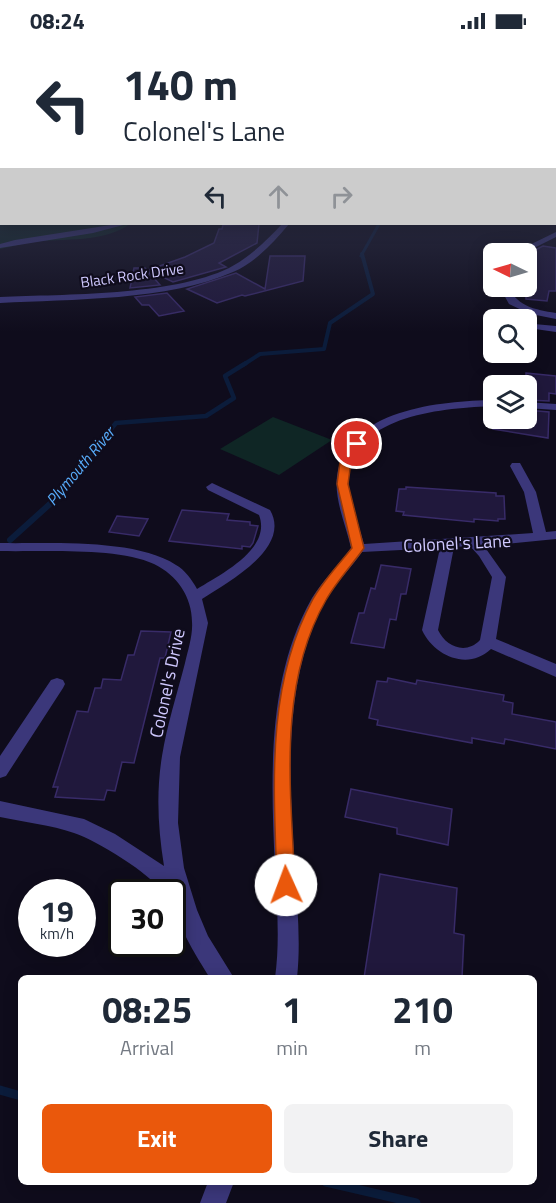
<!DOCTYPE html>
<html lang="en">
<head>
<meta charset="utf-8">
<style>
  body { margin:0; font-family:"Titillium Web",sans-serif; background:#f2f2f3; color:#1f2937; height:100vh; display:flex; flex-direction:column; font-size:22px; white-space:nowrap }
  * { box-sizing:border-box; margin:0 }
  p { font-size:20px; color:#747a83 }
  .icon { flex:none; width:33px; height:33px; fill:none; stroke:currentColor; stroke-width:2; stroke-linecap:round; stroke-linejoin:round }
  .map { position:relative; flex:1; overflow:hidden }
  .details { position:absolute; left:18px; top:933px; width:519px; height:210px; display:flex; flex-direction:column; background:#fff; border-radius:9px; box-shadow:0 3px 15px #0003 }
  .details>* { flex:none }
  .top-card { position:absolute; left:0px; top:0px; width:556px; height:183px; box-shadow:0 3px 15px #0003; background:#fff; color:#1f2937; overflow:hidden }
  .needle { width:39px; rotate:275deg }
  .controls { position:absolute; left:483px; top:201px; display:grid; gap:12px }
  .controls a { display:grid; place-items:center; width:54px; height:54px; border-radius:9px; background:#fff; box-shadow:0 3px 15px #0003; font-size:30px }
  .speed { position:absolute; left:18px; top:837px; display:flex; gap:12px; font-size:30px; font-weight:700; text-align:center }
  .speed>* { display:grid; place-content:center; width:78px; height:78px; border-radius:50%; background:#fff; box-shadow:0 3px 15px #0003; line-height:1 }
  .speed small { font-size:15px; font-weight:400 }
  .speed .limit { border:3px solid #111; border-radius:9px; background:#fff; color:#111 }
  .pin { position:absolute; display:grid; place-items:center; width:51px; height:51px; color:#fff; margin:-26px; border:3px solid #fff; border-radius:50%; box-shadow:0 2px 6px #0007 }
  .me { position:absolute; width:66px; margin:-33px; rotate:358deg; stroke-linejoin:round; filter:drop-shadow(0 0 4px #0008) }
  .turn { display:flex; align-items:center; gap:21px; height:126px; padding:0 24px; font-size:27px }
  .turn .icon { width:78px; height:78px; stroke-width:2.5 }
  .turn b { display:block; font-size:42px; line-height:51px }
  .lanes { display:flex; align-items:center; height:57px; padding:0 24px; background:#0003; justify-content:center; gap:30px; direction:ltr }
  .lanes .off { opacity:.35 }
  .eta { display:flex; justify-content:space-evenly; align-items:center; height:102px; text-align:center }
  .eta b { font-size:36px; font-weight:700; line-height:42px }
  .button { display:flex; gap:12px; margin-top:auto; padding:12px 24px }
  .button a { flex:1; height:69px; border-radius:9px; background:#ea580c; color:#fff; font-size:24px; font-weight:700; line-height:69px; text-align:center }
  .button a+a { background:#f2f2f3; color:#1f2937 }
  .status { display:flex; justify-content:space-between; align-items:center; height:42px; padding:0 30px; background:#fff; direction:ltr }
  .status svg { height:16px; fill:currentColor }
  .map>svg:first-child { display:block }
  .green { fill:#0f2625 }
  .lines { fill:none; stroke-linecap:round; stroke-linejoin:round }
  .stream-far4 { stroke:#0b1c3b; stroke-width:3 }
  .stream-far3 { stroke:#0b1c3b; stroke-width:4 }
  .stream-far2 { stroke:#0b1c3b; stroke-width:4.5 }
  .stream-far1 { stroke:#0b1c3b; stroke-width:6 }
  .stream { stroke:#0b1c3b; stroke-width:9 }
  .building { fill:#20183c; stroke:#382b68; stroke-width:1.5 }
  .minor { fill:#3b377a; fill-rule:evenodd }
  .route { fill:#ea580c; stroke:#983908; stroke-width:1.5 }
  .labels { text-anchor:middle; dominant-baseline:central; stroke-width:4.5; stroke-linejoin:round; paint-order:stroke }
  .far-street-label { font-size:15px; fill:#cfc8fe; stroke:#0f0c1c }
  .far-water-label { font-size:16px; font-style:italic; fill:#58acfb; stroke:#0f0c1c }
  .street-label { font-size:18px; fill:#cfc8fe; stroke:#0f0c1c }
</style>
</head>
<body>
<div class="status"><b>08:24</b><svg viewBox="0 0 49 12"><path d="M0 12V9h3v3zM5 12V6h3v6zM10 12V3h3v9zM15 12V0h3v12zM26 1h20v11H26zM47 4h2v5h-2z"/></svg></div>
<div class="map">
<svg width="556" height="1161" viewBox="0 0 556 1161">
  <rect width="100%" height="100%" fill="#0f0c1c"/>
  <path class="green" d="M0 128 2 182H130C104 201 64 196 33 200 22 201 11 205 0 207Z
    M273 375 332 398 279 433 220 407Z"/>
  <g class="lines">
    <path class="stream-far4" d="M361 214 379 182"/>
    <path class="stream-far3" d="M243 323 260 312 324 307 330 281 373 252 362 212"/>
    <path class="stream-far2" d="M49 462 116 381 206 374 234 356 225 334 246 321"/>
    <path class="stream-far1" d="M10 498 51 461"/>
    <path class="stream" d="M0 1048 21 1054
      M326 1140 416 1161"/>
  </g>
  <path class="building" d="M259 182 257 201 219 221 226 225 173 240 148 228 185 215 214 201 219 187H222L223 183Z
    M543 204 556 206V249H549L547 259 526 257V222L531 210Z
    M270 214H305L303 239 245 254 242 253 217 261 187 247 236 231 265 247Z
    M134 226H145L160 243 130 246Z
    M167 251 184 269 159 274 149 263H142L135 255Z
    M526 331 556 334V352L549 351V359L526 358Z
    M526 368 549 370 548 396 493 387V376H526Z
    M406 445 496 451V454H504L505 477H498V479L474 477V480L403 473 404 470 396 469 399 447H406Z
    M182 468 229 472 227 478 250 480V483L258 484 253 501 250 505 242 504V507L169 499Z
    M117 474 148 477 139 494 109 490Z
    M381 523 411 527 406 552H401L396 578 390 577 384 606 351 601 359 571H364L371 546 375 547Z
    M141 589 171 590 165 616H160L134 721 122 720 115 749 107 748 104 758 55 755 58 745H53L77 669 88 670 95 646H101L103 637 121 638 128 613H134Z
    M388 636 416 642 417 638 504 653 503 659 513 661 512 672 556 680V707L505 697 504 702 472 696V701L377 683 378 678 369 676 377 639 387 640Z
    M351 747 452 767 448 803 397 792V786L345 775Z
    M380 832 457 846 454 891 464 893 462 936H364Z"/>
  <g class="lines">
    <path class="minor" d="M117 182H127L93 191 0 206V202L15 198Z
      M282 182H289C273 201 256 220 233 230 168 259 71 257 0 261V255C65 252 171 254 229 226 250 215 266 199 282 182Z
      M556 190V195L522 212H511Z
      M499 244H507C519 265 533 267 556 271V277L536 273 534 282 556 284V290L528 286 526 278 528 271 509 262Z
      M494 358V364C446 366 355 372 349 434 347 457 358 480 364 502L533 491 524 450 510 424 512 421H520L536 450 546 490 556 489V497L484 504 506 535 496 597 556 622V635L491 607C468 629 434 614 422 588L440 506 362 510C351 526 336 540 326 557 282 638 289 738 295 826 297 863 301 899 297 936H275C280 900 277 864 275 827 271 737 266 637 312 556 323 538 339 523 351 506 346 483 334 458 337 434 346 367 441 359 494 358ZM470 504 479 514 492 535 480 598C466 613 446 605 438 588L454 505Z
      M526 360 556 362V368L526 366Z
      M212 441 270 468C292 506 228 540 202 557L208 581 180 715 178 781 184 826 197 868 208 894 234 936H210C196 914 172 876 172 850H163C149 831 98 799 74 791 51 783 24 780 0 775V759L84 777 115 792 164 824C158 787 156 751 162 714 167 683 177 652 185 621 188 608 193 593 192 580 192 555 177 533 154 522 117 505 43 510 0 509V501C49 502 135 496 176 523 185 528 192 538 197 547 221 532 272 507 259 473L208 448 206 445Z
      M57 636 63 638 65 642 63 646 6 734 0 736V714L51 638Z
      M208 1140H234L226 1161H200Z"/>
  </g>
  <linearGradient id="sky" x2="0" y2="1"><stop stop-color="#08070f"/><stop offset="0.44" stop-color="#31344b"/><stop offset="1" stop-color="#31344b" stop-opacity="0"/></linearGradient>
  <rect width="556" height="290" fill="url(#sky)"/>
  <path class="route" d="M357 399 362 402 351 420 348 442 364 506C352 523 336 540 326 558 277 643 291 749 295 843L292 849 286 851 279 849 277 843C274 746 265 645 313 557 323 539 339 522 352 506L337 442 340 420 353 400Z"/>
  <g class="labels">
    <g class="far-street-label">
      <text transform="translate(132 233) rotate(-8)">Black Rock Drive</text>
    </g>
    <g class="far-water-label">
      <text transform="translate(80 424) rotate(-50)">Plymouth River</text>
    </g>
    <g class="street-label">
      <text transform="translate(457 501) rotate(-3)">Colonel's Lane</text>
      <text transform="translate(167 641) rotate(-78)">Colonel's Drive</text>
    </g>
  </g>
</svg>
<div class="controls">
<a><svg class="needle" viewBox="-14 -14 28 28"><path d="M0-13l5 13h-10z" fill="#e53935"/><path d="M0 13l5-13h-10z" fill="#747a83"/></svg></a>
<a><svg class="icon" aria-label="search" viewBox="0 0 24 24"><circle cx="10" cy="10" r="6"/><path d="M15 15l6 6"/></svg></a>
<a><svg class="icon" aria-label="layers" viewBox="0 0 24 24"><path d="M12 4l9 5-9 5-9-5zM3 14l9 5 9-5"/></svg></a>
</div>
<div class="speed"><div>19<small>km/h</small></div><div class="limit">30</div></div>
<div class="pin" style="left:357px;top:402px;background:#d93025"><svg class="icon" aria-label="arrive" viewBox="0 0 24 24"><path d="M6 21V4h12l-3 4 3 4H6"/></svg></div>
<svg class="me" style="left:286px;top:843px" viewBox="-20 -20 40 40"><circle r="19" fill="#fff"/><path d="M0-13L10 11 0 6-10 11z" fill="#ea580c"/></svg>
<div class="top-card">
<div class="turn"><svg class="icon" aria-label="left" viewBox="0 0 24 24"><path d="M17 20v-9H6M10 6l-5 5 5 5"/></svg><div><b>140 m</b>Colonel's Lane</div></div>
<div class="lanes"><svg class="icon" aria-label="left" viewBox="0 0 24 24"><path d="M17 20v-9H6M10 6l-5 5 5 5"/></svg><svg class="icon off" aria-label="ahead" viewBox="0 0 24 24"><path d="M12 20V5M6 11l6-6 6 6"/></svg><svg class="icon off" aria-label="right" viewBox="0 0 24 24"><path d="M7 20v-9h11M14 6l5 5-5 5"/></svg></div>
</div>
<section class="details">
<div class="eta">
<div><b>08:25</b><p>Arrival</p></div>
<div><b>1</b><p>min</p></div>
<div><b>210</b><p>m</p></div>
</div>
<div class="button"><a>Exit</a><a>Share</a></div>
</section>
</div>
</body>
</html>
